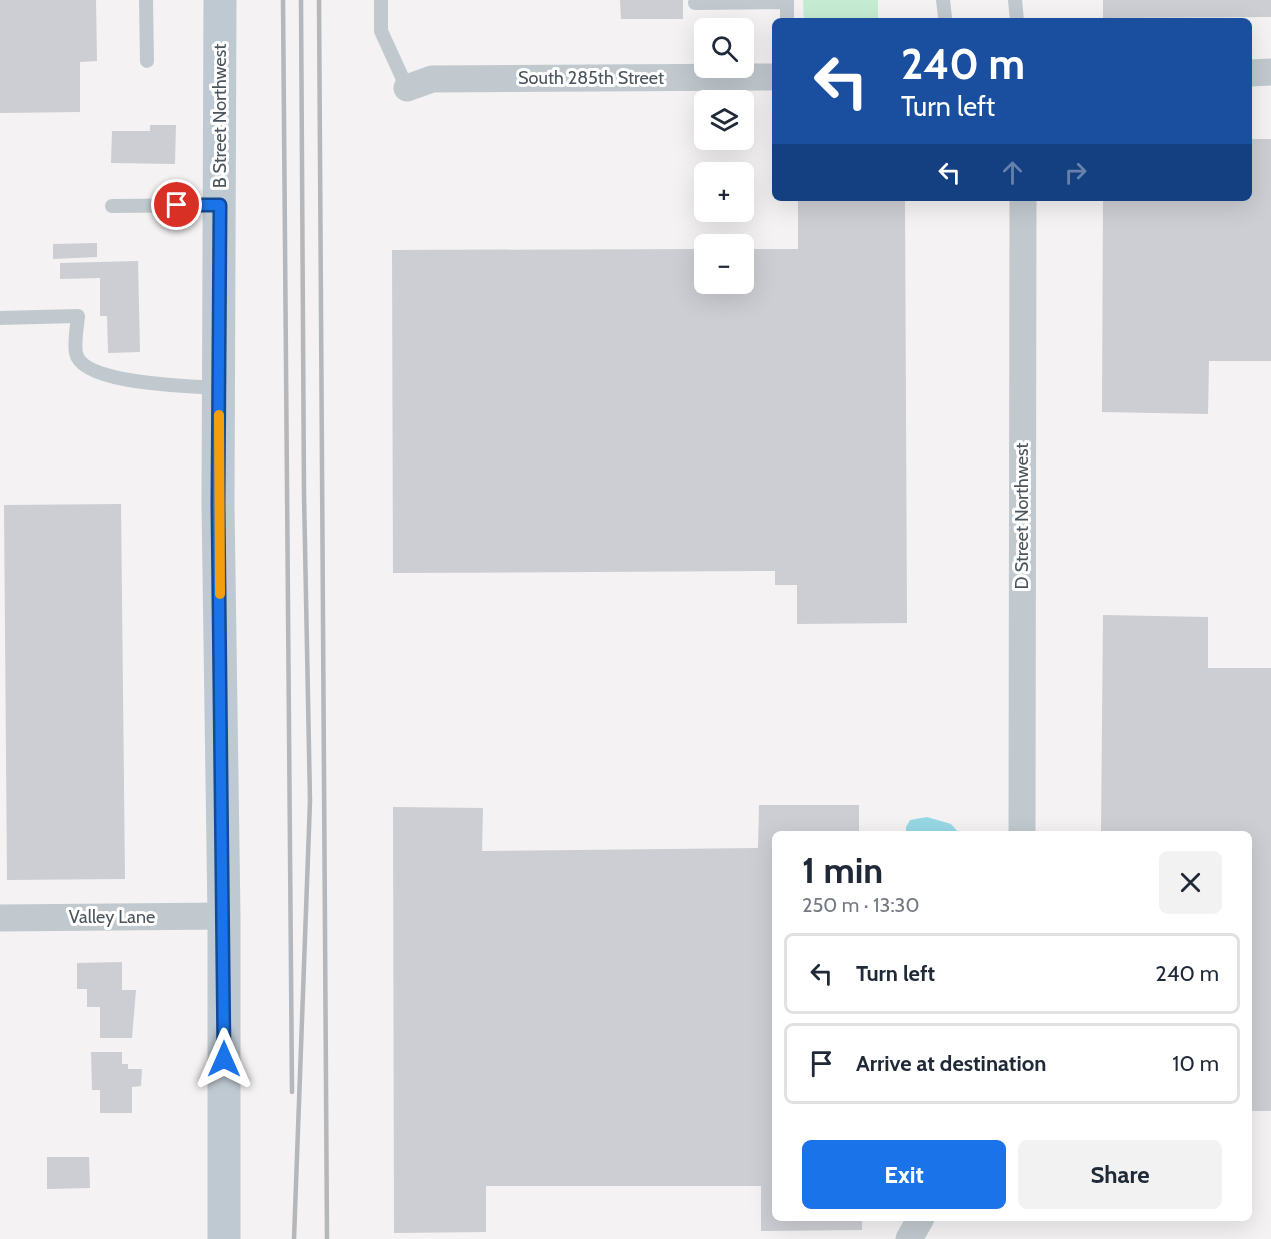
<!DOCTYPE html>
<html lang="en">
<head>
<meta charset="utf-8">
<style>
  body { margin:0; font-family:Cabin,sans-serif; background:#f2f2f3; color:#1f2937; height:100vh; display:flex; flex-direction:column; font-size:22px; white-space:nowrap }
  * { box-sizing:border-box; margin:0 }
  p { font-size:20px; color:#747a83 }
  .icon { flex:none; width:33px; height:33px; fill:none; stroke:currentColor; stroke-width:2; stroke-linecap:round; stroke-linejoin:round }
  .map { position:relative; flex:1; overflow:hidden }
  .details { position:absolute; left:772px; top:831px; width:480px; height:390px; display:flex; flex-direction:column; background:#fff; border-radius:9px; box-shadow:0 6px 24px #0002 }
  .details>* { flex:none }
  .banner { position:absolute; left:772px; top:18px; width:480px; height:183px; border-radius:9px; box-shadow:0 6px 24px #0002; background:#1a4fa0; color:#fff; overflow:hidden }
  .tools { position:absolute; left:694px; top:18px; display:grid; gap:12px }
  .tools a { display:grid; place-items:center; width:60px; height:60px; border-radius:9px; background:#fff; box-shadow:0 6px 24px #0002; font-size:30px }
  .pin { position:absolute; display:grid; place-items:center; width:51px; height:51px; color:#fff; margin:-26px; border:3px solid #fff; border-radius:50%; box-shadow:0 2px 6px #0007 }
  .me { position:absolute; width:66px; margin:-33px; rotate:0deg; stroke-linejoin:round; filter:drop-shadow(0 0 4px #0008) }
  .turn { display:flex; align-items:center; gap:21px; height:126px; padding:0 30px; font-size:27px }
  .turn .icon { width:78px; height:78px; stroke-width:2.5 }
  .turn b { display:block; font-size:42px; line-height:51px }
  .lanes { display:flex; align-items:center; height:57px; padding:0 30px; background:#0003; justify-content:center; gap:30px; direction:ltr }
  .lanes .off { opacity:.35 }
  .round { display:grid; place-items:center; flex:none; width:63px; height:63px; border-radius:9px; background:#f2f2f3 }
  .overview { display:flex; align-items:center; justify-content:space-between; height:102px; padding:0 30px }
  h1 { font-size:36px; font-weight:700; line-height:45px }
  .action { display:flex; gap:12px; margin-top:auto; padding:12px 30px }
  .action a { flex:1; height:69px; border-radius:9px; background:#1a73e8; color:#fff; font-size:24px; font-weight:700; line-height:69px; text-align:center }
  .action a+a { background:#f2f2f3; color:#1f2937 }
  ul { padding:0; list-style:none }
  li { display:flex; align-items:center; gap:18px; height:81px; margin:0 12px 9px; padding:0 18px; border:3px solid #e0e1e3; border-radius:9px }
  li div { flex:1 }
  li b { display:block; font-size:22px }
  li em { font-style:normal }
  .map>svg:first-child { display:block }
  .green { fill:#c5ecd3 }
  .water { fill:#97d8e5 }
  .building { fill:#ccced3 }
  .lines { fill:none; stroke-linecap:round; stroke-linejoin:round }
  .lane { stroke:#c1c9cf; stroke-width:14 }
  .street { stroke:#c1c9cf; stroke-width:27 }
  .secondary { stroke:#bfc9d1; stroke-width:33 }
  .rail { stroke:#b4b7bb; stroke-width:4.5 }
  .route-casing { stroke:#114b97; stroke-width:15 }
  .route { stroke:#1a73e8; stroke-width:10 }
  .slow { stroke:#f59e0b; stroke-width:10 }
  .labels { text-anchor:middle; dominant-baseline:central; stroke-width:6; stroke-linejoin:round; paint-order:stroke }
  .street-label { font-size:18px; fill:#4b555e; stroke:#fff }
</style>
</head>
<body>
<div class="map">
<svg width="1271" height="1239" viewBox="0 0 1271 1239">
  <rect width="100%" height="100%" fill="#f4f2f2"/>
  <path class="green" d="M803 0H878V21H804Z"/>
  <path class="water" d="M927 817 951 824 960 834H906V827L910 820Z"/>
  <path class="building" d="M0 0H96L97 61 80 62V112L0 113Z
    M620 0H683V19H621Z
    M1103 0H1271V17L1103 18Z
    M150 125H176L175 164 111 163 112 131H150Z
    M1250 139H1271V361H1209L1208 414 1102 412 1103 198H1250Z
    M798 201H905L907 623 797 624V585H775V571L393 573 392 250 705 249V284H744V249H798Z
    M97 243V257L53 259V244Z
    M138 261 140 352 108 353 107 316H100V278L60 279V263Z
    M121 504 125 879 7 880 4 505Z
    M1103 615 1208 617V668H1271V1111H1250V834H1101Z
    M759 805H859V834H776V1218H862V1230L761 1231V1186H486V1232L394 1233 393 807 483 808 482 851 758 848Z
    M122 962V990H136L132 1038H100V1007H87V989H77V963Z
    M91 1052H122V1064H128V1069H142L141 1086 132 1087V1113H100V1090H92Z
    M47 1157H89L90 1188 47 1189Z"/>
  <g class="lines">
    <path class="lane" d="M146 0 147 61
      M381 0V31L407 88
      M787 0V21
      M943 0 945 17
      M1015 0 1017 21
      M695 3 787 2
      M112 206 220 205
      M0 318 78 316C77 327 74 342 76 353 82 385 191 386 219 388"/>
    <path class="street" d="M1250 73 1271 72
      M407 88 432 79 776 77
      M1022 834 1023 198
      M0 918 224 916
      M909 1239 921 1218"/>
    <path class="secondary" d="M220 0 218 504 224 916V1239"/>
    <path class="rail" d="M283 0 292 1092
      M319 0 327 1239
      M294 1239 310 801 304 494 301 0"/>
  </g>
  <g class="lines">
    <g class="route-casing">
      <path id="route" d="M177 205H220L218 504 224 1059"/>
    </g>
    <use href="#route" class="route"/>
    <path class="slow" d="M219 415 220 594"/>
  </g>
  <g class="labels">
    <g class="street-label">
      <text x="591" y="78">South 285th Street</text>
      <text transform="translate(220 116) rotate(-90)">B Street Northwest</text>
      <text transform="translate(1022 516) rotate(-90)">D Street Northwest</text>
      <text x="112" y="917">Valley Lane</text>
    </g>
  </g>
</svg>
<div class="tools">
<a><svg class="icon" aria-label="search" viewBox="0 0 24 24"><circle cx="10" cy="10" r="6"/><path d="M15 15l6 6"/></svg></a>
<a><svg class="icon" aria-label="layers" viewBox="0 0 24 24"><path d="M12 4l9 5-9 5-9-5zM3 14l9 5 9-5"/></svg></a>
<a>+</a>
<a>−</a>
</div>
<div class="pin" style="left:177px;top:205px;background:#d93025"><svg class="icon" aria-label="arrive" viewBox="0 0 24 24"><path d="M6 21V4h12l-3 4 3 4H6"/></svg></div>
<svg class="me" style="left:224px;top:1059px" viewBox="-20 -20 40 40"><path d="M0-17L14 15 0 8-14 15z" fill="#1a73e8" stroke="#fff" stroke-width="4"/></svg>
<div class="banner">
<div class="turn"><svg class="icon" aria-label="left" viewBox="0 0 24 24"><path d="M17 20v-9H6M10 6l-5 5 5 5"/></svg><div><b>240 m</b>Turn left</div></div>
<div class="lanes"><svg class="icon" aria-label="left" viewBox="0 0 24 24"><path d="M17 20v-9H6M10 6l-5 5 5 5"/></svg><svg class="icon off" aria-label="ahead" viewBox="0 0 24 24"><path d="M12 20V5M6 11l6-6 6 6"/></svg><svg class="icon off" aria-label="right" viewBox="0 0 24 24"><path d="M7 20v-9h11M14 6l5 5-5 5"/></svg></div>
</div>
<section class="details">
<div class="overview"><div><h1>1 min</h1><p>250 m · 13:30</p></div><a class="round"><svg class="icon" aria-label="close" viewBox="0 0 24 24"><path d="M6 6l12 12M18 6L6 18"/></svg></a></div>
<ul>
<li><svg class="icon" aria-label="left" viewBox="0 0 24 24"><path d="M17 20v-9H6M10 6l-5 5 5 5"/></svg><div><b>Turn left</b></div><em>240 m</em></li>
<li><svg class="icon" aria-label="arrive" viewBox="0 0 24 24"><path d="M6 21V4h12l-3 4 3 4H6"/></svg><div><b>Arrive at destination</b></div><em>10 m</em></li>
</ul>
<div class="action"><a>Exit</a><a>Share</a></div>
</section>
</div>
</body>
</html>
